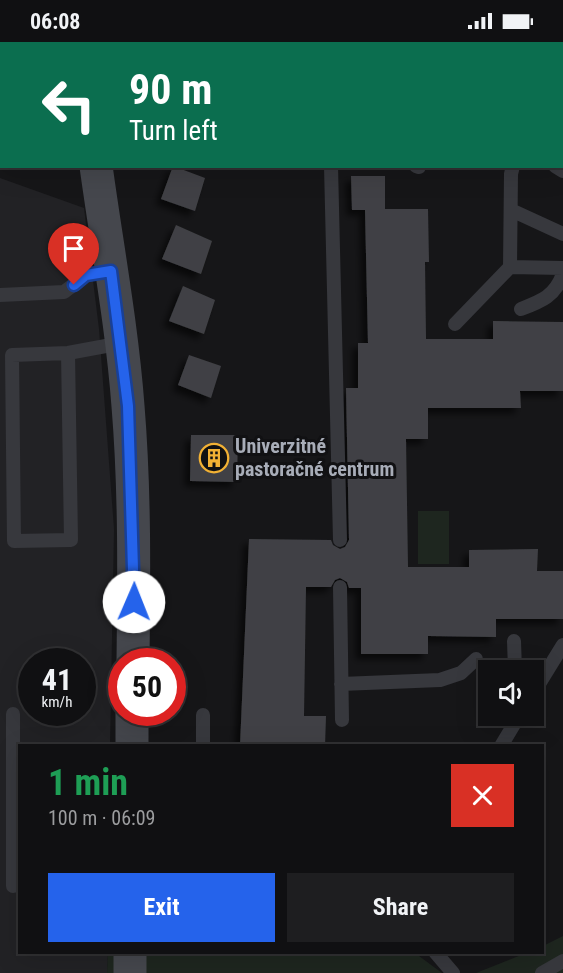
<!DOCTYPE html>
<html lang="en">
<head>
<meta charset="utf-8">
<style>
  body { margin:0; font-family:"Roboto Condensed",sans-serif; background:#1e1e20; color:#f1f3f6; height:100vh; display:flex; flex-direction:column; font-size:22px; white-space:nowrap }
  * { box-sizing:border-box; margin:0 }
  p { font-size:20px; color:#9c9d9f }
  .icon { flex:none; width:33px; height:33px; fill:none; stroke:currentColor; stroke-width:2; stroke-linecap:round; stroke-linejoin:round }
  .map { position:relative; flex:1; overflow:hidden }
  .side { position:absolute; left:18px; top:702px; width:526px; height:210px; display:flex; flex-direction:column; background:#101012; border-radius:0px; box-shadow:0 6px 24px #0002,0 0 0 2px #303032 }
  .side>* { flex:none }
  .top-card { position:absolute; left:0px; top:0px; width:564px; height:126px; box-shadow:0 6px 24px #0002,0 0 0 2px #303032; background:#0b6e4f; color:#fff; overflow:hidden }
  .buttons { position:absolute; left:478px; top:618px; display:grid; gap:12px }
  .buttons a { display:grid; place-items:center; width:66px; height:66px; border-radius:0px; background:#101012; box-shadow:0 6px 24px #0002,0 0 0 2px #303032; font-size:30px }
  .speed { position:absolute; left:18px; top:606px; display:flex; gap:12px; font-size:30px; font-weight:700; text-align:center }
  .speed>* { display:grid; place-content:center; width:78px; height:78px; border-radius:50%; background:#101012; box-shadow:0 6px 24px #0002,0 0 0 2px #303032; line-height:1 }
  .speed small { font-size:15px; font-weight:400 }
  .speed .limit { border:9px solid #d22; background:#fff; color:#111 }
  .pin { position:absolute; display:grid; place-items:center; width:51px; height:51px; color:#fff; margin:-62px -26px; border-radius:50% 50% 50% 0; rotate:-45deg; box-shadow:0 0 6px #0007 }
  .pin .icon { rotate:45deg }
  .me { position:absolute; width:66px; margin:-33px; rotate:1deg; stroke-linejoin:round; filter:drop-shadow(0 0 4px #0008) }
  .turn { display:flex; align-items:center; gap:21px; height:126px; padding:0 30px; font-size:27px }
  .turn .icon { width:78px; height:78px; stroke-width:2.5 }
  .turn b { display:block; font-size:42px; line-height:51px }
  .round { display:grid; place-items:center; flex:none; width:63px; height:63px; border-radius:0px; background:#1e1e20 }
  .overview { display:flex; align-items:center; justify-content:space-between; height:102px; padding:0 30px }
  h1 { font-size:36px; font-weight:700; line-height:45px; color:#1e9e55 }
  .cta { display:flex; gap:12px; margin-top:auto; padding:12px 30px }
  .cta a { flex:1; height:69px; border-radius:0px; background:#2563eb; color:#fff; font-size:24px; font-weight:700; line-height:69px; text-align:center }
  .cta a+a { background:#1e1e20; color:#f1f3f6 }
  .status { display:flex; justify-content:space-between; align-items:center; height:42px; padding:0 30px; background:#101012; direction:ltr }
  .status svg { height:16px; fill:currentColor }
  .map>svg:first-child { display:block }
  .built { fill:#222225; fill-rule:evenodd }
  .green { fill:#1e261f }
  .building { fill:#404145; filter:url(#shadow) }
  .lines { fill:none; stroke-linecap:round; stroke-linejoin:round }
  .service { stroke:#37383d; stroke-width:14 }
  .secondary { stroke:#45474d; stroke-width:33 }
  .route-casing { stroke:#184099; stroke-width:15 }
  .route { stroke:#2563eb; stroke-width:10 }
  .labels { text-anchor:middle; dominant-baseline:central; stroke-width:6; stroke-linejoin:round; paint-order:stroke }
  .poi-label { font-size:20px; font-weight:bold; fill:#a8adb8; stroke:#111113; text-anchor:start }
</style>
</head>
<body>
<div class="status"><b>06:08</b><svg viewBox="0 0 49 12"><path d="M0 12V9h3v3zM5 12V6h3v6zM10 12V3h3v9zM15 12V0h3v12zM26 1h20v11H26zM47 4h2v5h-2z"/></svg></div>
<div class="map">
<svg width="563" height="931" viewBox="0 0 563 931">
  <defs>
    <filter id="shadow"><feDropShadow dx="-5.5" dy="5.5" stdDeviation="3" flood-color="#0009"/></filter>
  </defs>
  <rect width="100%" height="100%" fill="#161618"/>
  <path class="built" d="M264 0H557L264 2Z
    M0 136 84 166 99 287 114 487 110 703 20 704V910L108 911 107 931H0ZM32 620H82V670H32Z"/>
  <path class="green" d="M418 469H449V522H418Z
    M563 894V931H476L526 911 543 910V904Z
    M108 910 415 911 442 931H107Z"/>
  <path class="building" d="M173 124 205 136 195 169 161 157Z
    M351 134H385V167H428L429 220H425L426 297H493V279L563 280V349H520L521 366H428V397H406L408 525H469V508L538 507 537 529H563V577H496V595L428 594V612H361V546H349L347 540 340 536 335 538 331 545H306L304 674H326L325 704H240L249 497 331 498 333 503 340 507 345 505 349 498 346 346H358V301H368L365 168H352Z
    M176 183 212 199 201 232 162 217Z
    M183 244 215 258 204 292 169 279Z
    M189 313 221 324 211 356 178 343Z
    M191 393H238L237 440 190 439Z"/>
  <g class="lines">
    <path class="service" d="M242 0 246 2
      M331 124 340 498
      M416 124 419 125
      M555 124 563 129
      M511 168 563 192
      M510 225 563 226
      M0 253 64 250 86 233 111 229
      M521 267C542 259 555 254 563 232
      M455 282 510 225 511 132 513 124
      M68 311 71 498 14 499 12 313 68 311 122 301
      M340 545 342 678
      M514 599 515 628
      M341 642 440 638 461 631 476 617
      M534 650 563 603
      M203 704V673
      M501 704 519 674
      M13 844V672
      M435 910 453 931
      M542 931 563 919"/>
    <path class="secondary" d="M80 0 81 2
      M96 124C107 204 122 284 128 364 135 449 134 534 133 620
      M132 704V670
      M130 931V910"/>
  </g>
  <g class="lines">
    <g class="route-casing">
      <path id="route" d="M74 243 86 233 111 229 128 364 134 560"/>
    </g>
    <use href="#route" class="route"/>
  </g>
  <defs>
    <g id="building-ring" transform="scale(1.5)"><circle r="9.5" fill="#111113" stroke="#f2b134" stroke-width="1.5"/><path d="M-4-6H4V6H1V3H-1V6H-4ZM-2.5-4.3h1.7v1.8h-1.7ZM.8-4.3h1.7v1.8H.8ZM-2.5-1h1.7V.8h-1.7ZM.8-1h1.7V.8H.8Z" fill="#f2b134"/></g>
  </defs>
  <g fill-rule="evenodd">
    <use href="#building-ring" x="214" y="416"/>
  </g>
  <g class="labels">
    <g class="poi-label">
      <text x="235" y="404">Univerzitné<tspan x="235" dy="23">pastoračné centrum</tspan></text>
    </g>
  </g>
</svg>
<div class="buttons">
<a><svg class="icon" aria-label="sound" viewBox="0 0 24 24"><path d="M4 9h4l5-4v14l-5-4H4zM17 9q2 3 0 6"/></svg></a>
</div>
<div class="speed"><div>41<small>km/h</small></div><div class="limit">50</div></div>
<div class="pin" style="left:74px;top:243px;background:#d93025"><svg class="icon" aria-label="arrive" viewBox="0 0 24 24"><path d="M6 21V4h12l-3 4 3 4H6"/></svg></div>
<svg class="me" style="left:134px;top:560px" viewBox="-20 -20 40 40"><circle r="19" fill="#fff"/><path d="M0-13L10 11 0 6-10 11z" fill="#2563eb"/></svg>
<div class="top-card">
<div class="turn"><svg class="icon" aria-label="left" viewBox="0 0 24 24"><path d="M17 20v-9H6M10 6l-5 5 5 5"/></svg><div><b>90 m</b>Turn left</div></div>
</div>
<section class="side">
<div class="overview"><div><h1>1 min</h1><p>100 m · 06:09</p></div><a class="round" style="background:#d93025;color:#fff"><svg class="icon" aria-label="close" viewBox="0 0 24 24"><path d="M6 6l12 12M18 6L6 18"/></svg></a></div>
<div class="cta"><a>Exit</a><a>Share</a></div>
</section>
</div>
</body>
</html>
